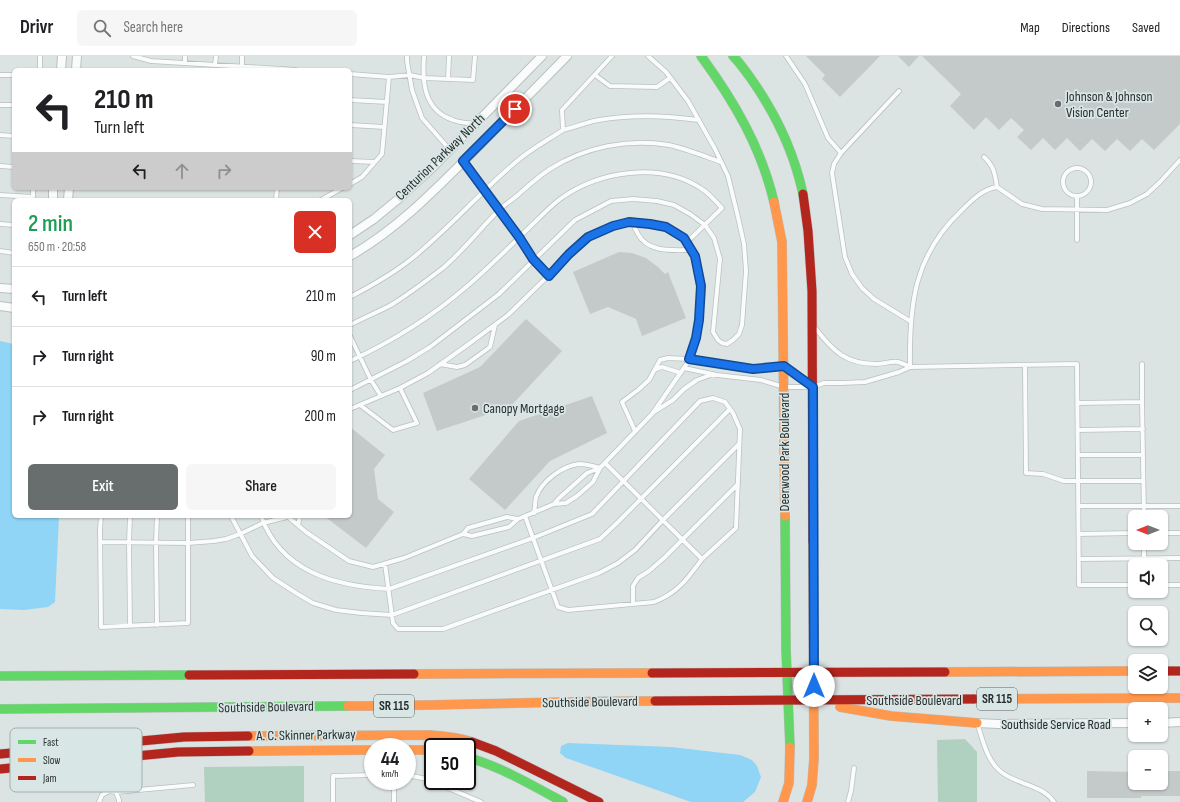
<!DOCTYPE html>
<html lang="en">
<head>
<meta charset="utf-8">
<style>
  body { margin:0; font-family:"Sofia Sans Condensed",sans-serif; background:#f6f6f6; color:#202124; height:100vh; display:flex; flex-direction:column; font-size:15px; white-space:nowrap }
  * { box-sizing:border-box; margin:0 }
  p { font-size:13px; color:#757577 }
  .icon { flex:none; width:22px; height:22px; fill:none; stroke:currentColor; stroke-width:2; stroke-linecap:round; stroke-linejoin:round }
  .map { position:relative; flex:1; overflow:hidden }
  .side { position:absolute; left:12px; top:142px; width:340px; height:320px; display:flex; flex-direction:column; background:#fff; border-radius:6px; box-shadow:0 1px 3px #0004 }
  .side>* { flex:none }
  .hud { position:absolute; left:12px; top:12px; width:340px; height:122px; border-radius:6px; box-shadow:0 1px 3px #0004; background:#fff; color:#202124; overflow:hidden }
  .needle { width:26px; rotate:270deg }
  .tools { position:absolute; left:1128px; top:454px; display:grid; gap:8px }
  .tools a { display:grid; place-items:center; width:40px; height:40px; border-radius:6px; background:#fff; box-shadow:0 1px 3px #0004; font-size:20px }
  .speed { position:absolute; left:364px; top:682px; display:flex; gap:8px; font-size:20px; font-weight:700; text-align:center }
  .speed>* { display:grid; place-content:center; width:52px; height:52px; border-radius:50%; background:#fff; box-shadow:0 1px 3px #0004; line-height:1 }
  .speed small { font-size:10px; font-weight:400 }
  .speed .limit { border:2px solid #111; border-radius:6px; background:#fff; color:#111 }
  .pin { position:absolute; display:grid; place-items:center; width:34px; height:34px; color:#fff; margin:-17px; border:2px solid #fff; border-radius:50%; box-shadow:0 1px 4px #0007 }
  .me { position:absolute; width:44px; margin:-22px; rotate:0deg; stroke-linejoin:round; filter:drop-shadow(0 0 3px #0008) }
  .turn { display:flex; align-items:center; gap:14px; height:84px; padding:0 16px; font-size:18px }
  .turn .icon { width:52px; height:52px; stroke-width:2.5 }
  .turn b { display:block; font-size:28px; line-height:34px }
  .lanes { display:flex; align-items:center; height:38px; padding:0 16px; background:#0003; justify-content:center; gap:20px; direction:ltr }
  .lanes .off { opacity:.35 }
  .round { display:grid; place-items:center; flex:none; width:42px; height:42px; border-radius:6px; background:#f6f6f6 }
  .summary { display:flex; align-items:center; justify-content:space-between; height:68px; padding:0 16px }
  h1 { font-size:24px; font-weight:600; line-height:30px; color:#1e9e55 }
  .action { display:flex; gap:8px; margin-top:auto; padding:8px 16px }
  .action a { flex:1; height:46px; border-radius:6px; background:#686d6d; color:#fff; font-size:16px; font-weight:600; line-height:46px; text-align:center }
  .action a+a { background:#f6f6f6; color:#202124 }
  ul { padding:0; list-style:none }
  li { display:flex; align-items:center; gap:12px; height:60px; padding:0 16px; border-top:1px solid #e0e0e0 }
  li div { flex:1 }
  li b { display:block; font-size:15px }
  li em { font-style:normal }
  header { display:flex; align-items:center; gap:24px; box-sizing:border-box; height:56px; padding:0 20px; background:#fff; border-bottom:1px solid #e0e0e0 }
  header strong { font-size:19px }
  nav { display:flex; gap:22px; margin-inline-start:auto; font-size:14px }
  .search { width:280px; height:36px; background:#f6f6f6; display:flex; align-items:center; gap:10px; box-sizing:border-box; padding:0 14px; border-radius:6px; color:#757577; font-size:15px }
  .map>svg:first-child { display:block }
  .green { fill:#b1d1c0 }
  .water { fill:#90d4f6 }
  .building { fill:#c4cac9 }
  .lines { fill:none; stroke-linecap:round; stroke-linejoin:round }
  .lane-casing { stroke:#bac0c0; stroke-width:5.5 }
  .street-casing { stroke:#bac0c0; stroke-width:10 }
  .fast-casing { stroke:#bac0c0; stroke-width:10 }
  .slow-casing { stroke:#bac0c0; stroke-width:10 }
  .jam-casing { stroke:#bac0c0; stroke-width:10 }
  .lane { stroke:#fafbfb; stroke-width:4 }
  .street { stroke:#fafbfb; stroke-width:8 }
  .fast { stroke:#63d668; stroke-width:9 }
  .slow { stroke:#ff974d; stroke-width:9 }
  .jam { stroke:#b3261e; stroke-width:9 }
  .route-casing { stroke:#114b97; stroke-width:10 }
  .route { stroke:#1a73e8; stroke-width:7 }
  .poi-dot { fill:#686d6d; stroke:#d9e6e6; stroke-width:1.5 }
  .labels { text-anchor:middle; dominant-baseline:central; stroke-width:3.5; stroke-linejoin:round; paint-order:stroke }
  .shield { fill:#d9e6e6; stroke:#5e6565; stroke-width:1 }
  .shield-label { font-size:13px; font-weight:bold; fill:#292e2e }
  .poi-label { font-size:14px; fill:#292e2e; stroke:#d9e6e6; text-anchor:start }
  .street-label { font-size:14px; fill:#292e2e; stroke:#d9e6e6 }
  .key { fill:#d9e6e6; stroke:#a4afaf; stroke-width:1 }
  .key-label { font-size:11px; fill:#292e2e }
</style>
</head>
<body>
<header>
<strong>Drivr</strong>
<div class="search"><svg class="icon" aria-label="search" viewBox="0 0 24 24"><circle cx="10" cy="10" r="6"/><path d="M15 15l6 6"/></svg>Search here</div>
<nav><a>Map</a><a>Directions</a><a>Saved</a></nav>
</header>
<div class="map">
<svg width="1180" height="746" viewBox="0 0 1180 746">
  <rect width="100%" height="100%" fill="#dce3e3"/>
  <path class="green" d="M965 683 977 696V746H938L937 684Z
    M304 710V746H205L204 711Z"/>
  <path class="water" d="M0 285 14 288V460H59L55 546 48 551 24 554 0 553Z
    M568 687 671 691 740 699 752 704 757 710 761 721 755 736 743 746H691L566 702 560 697 561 690Z"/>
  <path class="building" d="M806 0H880L840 41 822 23 825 19Z
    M898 0H919L909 11Z
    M922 0H1180V68L1154 94 1142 83 1130 95 1117 83 1105 95 1092 83 1080 95 1067 82 1055 94 1043 82 1031 94 1017 81 1024 74 1011 62 999 74 986 61 974 74 950 50 961 38Z
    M619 196 632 197 646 202 658 211 665 218 668 216 686 262 642 280 636 263 608 251 590 258 573 216Z
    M526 263 562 295 510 351 437 375 423 337 480 311Z
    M592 340 607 377 550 405 505 454 469 423 519 365Z
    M350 371 385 399 374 413 378 443 394 456 366 492 324 460H350Z
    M1087 715 1135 716V727H1161V715H1180V740H1141V742H1087Z"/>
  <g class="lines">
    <g class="lane-casing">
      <path id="lane" d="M133 0 151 5 282 13
        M407 0V5L412 34 422 62 450 94
        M424 0C422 27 424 54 453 64 460 67 468 67 475 68
        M786 0 805 28 828 82 841 97
        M185 7V0
        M215 9 216 0
        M242 11V0
        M40 14V0
        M282 14V13L296 14
        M350 18 389 21 410 19 424 22 473 24 475 0
        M0 19H14
        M595 19 610 30 657 31 670 22
        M448 23 449 0
        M899 35 841 97 834 108 832 117 845 201 852 218 862 232 874 243 910 265
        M350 44 387 46
        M0 49H14
        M350 69 384 71
        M563 74C575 71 587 66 599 64 633 58 665 60 699 64
        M0 79 14 80
        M984 101C994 110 995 118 997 131
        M350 105 375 106
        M463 105 519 181 533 203 549 219
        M0 110 14 111
        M1063 126a14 14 0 1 1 28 0a14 14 0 1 1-28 0Z
        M350 128 362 121 382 98 389 21
        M0 139 33 141V132
        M1077 140V184
        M276 144 277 132
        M321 144 342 132
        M633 167C634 170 636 175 638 178 648 197 673 194 691 194
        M0 168 14 169
        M0 195 14 197
        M350 241C371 230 391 219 410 204 448 174 480 136 517 105 531 93 548 84 563 74L562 54 612 0
        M350 269C363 262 378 256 391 249 409 238 426 225 443 212 463 195 479 174 498 155 504 149 512 144 519 138 529 129 539 120 550 113 585 91 628 82 669 89 687 93 704 100 721 106
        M816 273C833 295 846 308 876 308 883 308 891 305 898 306 902 307 906 309 910 311L1077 308 1079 529H1135
        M350 280 371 324 381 340
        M350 305C391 286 430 262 465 232 490 211 512 188 535 166 543 158 551 150 560 143 599 115 660 105 702 133 710 138 716 146 722 152L687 186
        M440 308 457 311 465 309 490 291 495 269
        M1142 308V346
        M1025 309 1026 417 1043 418 1064 425H1143
        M910 311C909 248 914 199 962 154 972 144 983 133 997 131L1022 148 1042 153 1107 154 1130 147 1147 138 1160 126 1180 104
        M684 312 717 319 761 324 784 331H813L824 327H842L865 326 899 316 910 311
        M656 313 662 311 681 317
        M350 334 407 305 430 291 499 238 575 164 611 145 633 143 657 145 674 149 690 158 705 169 714 182 720 203 713 276 718 284 722 287 727 288 733 284 739 278 742 269 746 215 744 188 738 161 728 120 715 93 688 45 666 16 648 0
        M1078 347 1142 346 1144 461
        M360 349 393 374 417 367 400 332
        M350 353 400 332 428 317 466 290 508 259 588 181 613 170 629 166 650 168 667 171 684 182 695 200 701 230 699 264 696 282 688 306 652 358 600 412 593 426 577 440 566 447 554 448 518 463 509 471 472 480 463 478
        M654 356 673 344 684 333 697 324 713 318
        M1078 374 1143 373
        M635 375 622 346 638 334 649 324 660 304 668 302 689 303 753 313 784 311 811 329
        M1078 399H1143
        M554 448 558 443 587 417 600 412
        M1079 450H1180
        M534 457C535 452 535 446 536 441 542 425 562 410 579 408 586 408 593 410 600 412
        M101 460 100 473 101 571 188 567V460
        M157 460 156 487 157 569
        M231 460 252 500 273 522 296 537 313 547 336 554 361 557 392 559 600 483 618 466 730 353
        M261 460C281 516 335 530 389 533L533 482 592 458 700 345 713 342 725 346 733 357 740 373 736 472 702 503 605 407
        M287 460 306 476 349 505 373 511 404 502 463 478 468 472 507 461 518 463
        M525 460 558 551 568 554 654 546C678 537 688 522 702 503
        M298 469 300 460
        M1161 477H1180
        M1079 478 1135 477
        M100 486 188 487 214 485 226 483 240 478 263 467 287 461
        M1144 487V509
        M1079 503 1180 502
        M385 508 393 567 398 573H443L599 517 618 507 635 494 663 464 739 388
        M1161 529H1180
        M633 548V530L638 522 649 515 664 502 738 428
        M130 570 129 486 130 460
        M978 670C983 685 987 704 1000 715 1016 729 1042 728 1054 746
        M131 687V735
        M407 719 427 723 481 746
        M394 725V746
        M116 736 119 744V746
        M99 746 102 739 109 735 116 736 193 729
        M333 746V720L373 719
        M848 746 851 735 854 712"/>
    </g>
    <g class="street-casing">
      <path id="street" d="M61 14 62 0
        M76 14 77 0
        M53 144V132
        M68 144 69 132
        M350 179 374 163 397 144 433 111 542 0
        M350 200C396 174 434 135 471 98 503 65 535 33 567 0
        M0 232 14 233
        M0 250 14 252
        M977 667 998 668 1135 667
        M1161 667 1180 666"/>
    </g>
    <g class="fast-casing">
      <path id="fast" d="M701 0C734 45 761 91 774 146
        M733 0C741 8 747 17 754 27 778 62 794 96 803 138
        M785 460 786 594 790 691
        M0 620 189 619
        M0 653 348 650
        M467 701C501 711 532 729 563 746"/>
    </g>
    <g class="slow-casing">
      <path id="slow" d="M774 146 782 186 785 460
        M945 616 1135 615
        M414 618 652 617
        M974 643 1180 642
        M348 650C450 650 552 645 655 645
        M840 651 891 660 977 667
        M248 680 430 679C445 680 458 681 472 686
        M407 694H433
        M249 695 373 694
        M783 746 789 727 790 691
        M807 746 812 729 814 702 813 486"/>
    </g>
    <g class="jam-casing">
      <path id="jam" d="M803 138 808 175 812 235 813 486
        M1161 615H1180
        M652 617 945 616
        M189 619 414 618
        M655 645 974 643
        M472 686 496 695 599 746
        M0 698 184 681 248 680
        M0 713 178 696 249 695"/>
    </g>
    <use href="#lane" class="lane"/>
    <use href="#street" class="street"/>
    <use href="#fast" class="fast"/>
    <use href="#slow" class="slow"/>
    <use href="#jam" class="jam"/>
  </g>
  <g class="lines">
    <g class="route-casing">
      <path id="route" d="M515 53 463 105 519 181 533 203 549 220 569 198 588 181 613 170 629 166 650 168 666 171 684 182 695 200 701 230 699 264 696 282 689 303 753 313 784 310 813 331 814 630"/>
    </g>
    <use href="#route" class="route"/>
  </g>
  <g class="poi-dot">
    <circle cx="1058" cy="48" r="4"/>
    <circle cx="475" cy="352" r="4"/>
  </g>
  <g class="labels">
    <g class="shield">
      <rect x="977" y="632" width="40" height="22" rx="3"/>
      <rect x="374" y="639" width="40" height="22" rx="3"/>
    </g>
    <g class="shield-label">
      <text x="997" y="643">SR 115</text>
      <text x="394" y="650">SR 115</text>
    </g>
    <g class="poi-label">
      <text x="1066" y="40">Johnson &amp; Johnson<tspan x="1066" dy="16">Vision Center</tspan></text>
      <text x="483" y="352">Canopy Mortgage</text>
    </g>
    <g class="street-label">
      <text transform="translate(440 101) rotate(-44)">Centurion Parkway North</text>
      <text transform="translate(784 396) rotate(-90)">Deerwood Park Boulevard</text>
      <text x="914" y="644">Southside Boulevard</text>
      <text transform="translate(590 646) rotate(-1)">Southside Boulevard</text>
      <text transform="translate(266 651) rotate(-1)">Southside Boulevard</text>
      <text x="1056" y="668">Southside Service Road</text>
      <text transform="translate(306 679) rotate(-1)">A. C. Skinner Parkway</text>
    </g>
  </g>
  <rect x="10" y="672" width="132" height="64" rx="6" class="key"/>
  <rect x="18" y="684" width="18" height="4" fill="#63d668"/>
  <rect x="18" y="702" width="18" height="4" fill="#ff974d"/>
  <rect x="18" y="720" width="18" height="4" fill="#b3261e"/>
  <g class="key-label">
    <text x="43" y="690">Fast</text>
    <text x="43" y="708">Slow</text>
    <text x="43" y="726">Jam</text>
  </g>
</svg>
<div class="tools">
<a><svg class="needle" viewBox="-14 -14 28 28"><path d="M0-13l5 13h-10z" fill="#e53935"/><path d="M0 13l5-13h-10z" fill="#757577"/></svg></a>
<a><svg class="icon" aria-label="sound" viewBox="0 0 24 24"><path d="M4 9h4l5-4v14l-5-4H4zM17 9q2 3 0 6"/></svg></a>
<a><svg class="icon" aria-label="search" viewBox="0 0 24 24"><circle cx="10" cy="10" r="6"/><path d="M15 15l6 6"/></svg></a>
<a><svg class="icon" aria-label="layers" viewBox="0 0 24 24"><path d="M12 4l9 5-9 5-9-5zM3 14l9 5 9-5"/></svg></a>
<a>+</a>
<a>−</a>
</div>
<div class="speed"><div>44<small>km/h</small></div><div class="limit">50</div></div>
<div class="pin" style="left:515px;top:53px;background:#d93025"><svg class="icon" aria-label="arrive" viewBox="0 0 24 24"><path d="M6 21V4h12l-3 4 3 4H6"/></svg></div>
<svg class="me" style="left:814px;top:630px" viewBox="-20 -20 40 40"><circle r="19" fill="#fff"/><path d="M0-13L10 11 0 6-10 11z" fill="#1a73e8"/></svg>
<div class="hud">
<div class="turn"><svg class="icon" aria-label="left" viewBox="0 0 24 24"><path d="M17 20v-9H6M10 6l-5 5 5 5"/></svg><div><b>210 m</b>Turn left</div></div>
<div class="lanes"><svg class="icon" aria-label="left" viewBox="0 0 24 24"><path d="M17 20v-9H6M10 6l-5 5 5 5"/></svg><svg class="icon off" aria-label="ahead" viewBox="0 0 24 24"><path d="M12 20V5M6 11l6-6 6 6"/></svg><svg class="icon off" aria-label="right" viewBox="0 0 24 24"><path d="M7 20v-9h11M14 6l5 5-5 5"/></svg></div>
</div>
<section class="side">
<div class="summary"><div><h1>2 min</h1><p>650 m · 20:58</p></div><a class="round" style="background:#d93025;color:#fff"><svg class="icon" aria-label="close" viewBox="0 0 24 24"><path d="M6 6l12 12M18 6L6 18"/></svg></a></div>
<ul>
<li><svg class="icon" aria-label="left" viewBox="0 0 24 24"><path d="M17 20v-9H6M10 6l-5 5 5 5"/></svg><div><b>Turn left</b></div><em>210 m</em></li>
<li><svg class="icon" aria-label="right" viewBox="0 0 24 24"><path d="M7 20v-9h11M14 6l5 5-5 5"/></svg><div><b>Turn right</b></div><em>90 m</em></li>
<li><svg class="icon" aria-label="right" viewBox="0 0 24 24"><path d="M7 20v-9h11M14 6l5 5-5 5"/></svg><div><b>Turn right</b></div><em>200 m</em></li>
</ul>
<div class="action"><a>Exit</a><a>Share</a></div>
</section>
</div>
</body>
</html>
